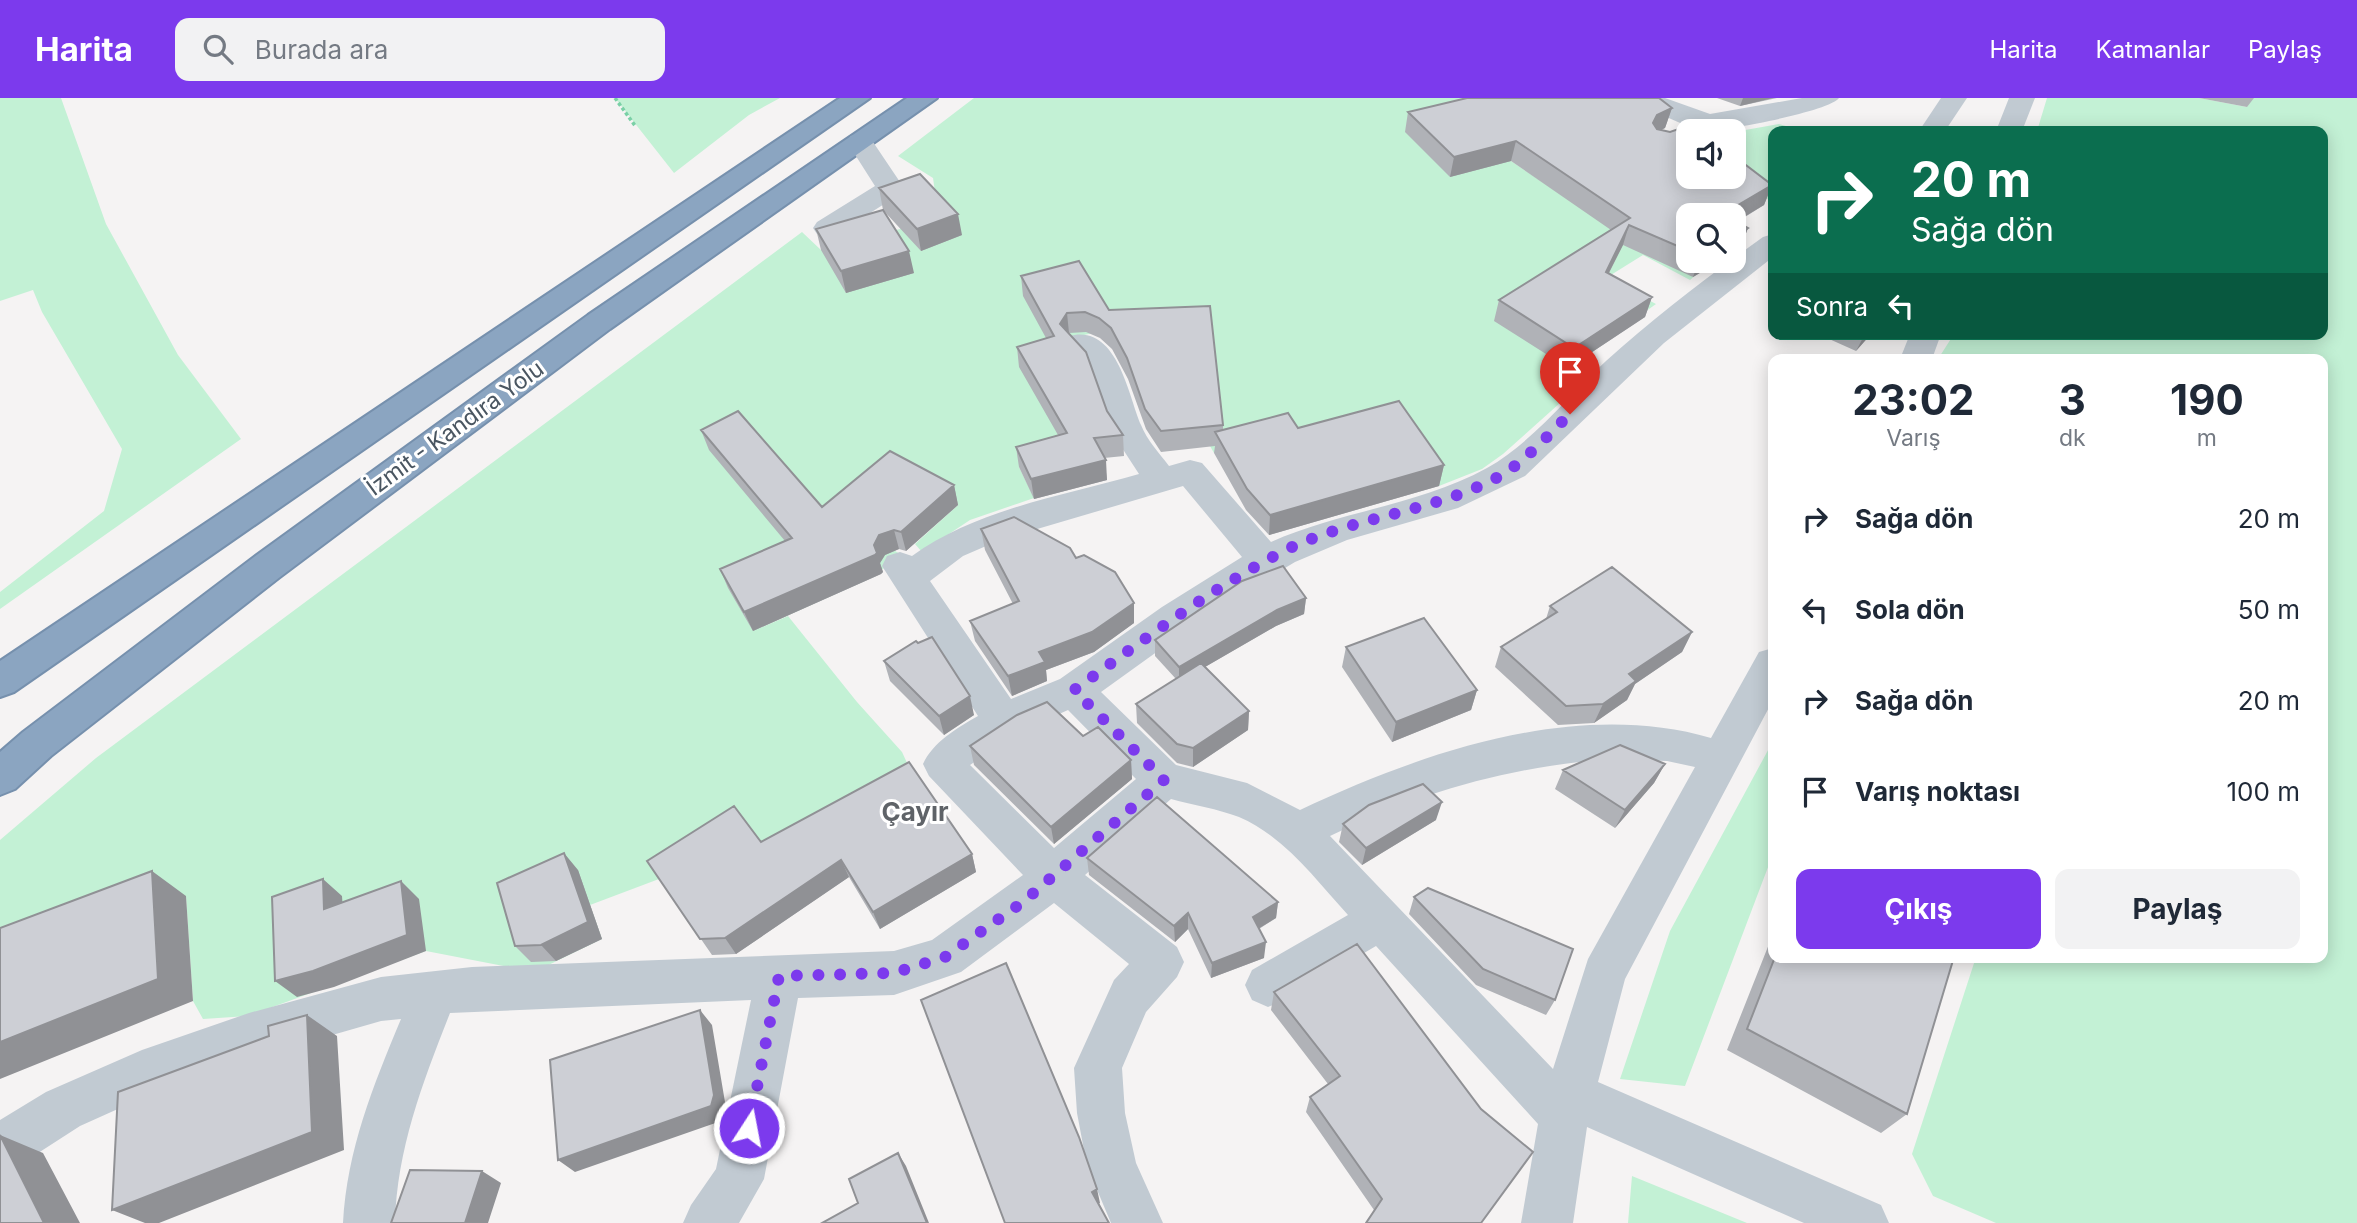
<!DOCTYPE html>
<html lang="tr">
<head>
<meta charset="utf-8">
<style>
  body { margin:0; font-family:Inter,sans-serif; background:#f2f2f3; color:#1f2937; height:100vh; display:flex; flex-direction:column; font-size:26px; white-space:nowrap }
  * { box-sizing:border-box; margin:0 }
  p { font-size:23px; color:#747a83 }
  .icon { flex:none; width:38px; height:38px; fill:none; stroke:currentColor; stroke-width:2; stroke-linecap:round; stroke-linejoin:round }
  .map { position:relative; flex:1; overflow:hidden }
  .side { position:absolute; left:1768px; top:256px; width:560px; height:609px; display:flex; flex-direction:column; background:#fff; border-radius:14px; box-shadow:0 4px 18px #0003 }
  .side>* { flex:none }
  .hud { position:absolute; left:1768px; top:28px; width:560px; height:214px; border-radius:14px; box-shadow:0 4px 18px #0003; background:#0b6e4f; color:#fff; overflow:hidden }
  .buttons { position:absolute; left:1676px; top:21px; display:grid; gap:14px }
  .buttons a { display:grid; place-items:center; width:70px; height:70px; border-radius:14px; background:#fff; box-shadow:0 4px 18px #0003; font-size:35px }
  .pin { position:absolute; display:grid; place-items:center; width:60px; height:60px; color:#fff; margin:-72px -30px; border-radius:50% 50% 50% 0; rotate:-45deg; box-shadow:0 0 7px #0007 }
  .pin .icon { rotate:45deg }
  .me { position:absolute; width:77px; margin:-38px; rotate:11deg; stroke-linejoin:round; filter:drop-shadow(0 0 5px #0008) }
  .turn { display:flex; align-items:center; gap:24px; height:147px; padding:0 28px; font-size:32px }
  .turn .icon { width:91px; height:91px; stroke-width:2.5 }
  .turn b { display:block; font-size:49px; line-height:60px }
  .then { display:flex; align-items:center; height:66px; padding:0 28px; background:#0003; gap:14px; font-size:26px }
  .eta { display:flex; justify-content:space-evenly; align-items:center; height:119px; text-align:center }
  .eta b { font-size:42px; font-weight:700; line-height:49px }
  .action { display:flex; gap:14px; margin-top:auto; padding:14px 28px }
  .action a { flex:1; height:80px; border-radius:14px; background:#7c3aed; color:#fff; font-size:28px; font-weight:700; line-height:80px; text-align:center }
  .action a+a { background:#f2f2f3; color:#1f2937 }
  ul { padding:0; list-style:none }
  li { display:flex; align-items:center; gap:21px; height:91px; padding:0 28px }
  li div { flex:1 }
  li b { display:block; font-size:26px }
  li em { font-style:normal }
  header { display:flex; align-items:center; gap:42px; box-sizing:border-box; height:98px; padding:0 35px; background:#7c3aed; color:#fff }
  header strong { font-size:33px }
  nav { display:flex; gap:38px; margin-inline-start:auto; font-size:24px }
  .search { width:490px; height:63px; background:#f2f2f3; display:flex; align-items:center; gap:18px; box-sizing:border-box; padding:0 24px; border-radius:14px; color:#747a83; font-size:26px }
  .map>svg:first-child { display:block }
  .green { fill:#c3f1d5 }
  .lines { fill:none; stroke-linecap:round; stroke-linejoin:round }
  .highway-casing { stroke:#7690ad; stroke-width:4 }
  .path { stroke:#7ad0a6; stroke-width:3.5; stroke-dasharray:3.5 2.5; stroke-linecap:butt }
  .minor { fill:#c1cad2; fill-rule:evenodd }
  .highway { fill:#8ba5c1; fill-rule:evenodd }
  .wall { fill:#b0b2b7 }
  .shaded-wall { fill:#909195 }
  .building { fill:#cdcfd5; stroke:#909195; stroke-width:2 }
  .route { stroke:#7c3aed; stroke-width:12; stroke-dasharray:0 21.6 }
  .labels { text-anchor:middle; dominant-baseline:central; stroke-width:6; stroke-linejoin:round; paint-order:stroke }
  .street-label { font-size:23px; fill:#4a5661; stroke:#fff }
  .quarter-label { font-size:26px; font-weight:bold; fill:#5f6368; stroke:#fff }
</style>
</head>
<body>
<header>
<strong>Harita</strong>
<div class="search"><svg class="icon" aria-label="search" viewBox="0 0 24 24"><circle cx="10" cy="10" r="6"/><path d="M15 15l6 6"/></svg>Burada ara</div>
<nav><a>Harita</a><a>Katmanlar</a><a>Paylaş</a></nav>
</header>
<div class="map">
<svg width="2357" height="1125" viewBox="0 0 2357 1125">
  <rect width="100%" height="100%" fill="#f5f3f3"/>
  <path class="green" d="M0 0H61L106 126 178 257 241 341 0 511V494L104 413 122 351 42 214 33 192 0 203Z
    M615 0H780L749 17 674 75Z
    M974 0H1502L1511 63 1569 102 1688 92 1734 79V34L1779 26 1803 33H1773V100L1701 109 1641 144 1696 177 1690 182 1643 157 1606 180 1656 206 1567 270 1589 279 1503 356 1482 371 1439 388 1285 336 1214 355 1210 348 1224 347 1108 232 1060 242 1090 349 1019 369 1034 400 970 422 922 454 915 446 958 407 839 421 902 457 869 481 753 533 788 518 857 604 902 654 915 682 821 734 659 781 590 807 602 841 534 874 426 853 248 918 203 921 193 903 186 798 0 869V742L96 660 802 134 821 152 900 131 935 94 933 80 898 58Z
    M2047 0H2199L2247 9 2246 0H2357V1125H1996L1933 1098 1912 1056 1976 859H2322V261H1938L1954 236H2322V33H2037Z
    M1773 643V756L1685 988 1620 981 1670 833Z
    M1632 1078 1747 1125H1628Z"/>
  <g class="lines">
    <g class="highway-casing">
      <path id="highway" d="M840 0H870L14 594 0 599V563Z
        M907 0H937L610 231 280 479 51 658 15 691 0 697V654L23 634 254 459 588 217Z"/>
    </g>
    <path class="path" d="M615 0 636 29"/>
    <path class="minor" d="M1646 0H1665L1710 16 1802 0H1839C1830 13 1727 33 1708 32 1688 31 1664 17 1646 10L1642 5Z
      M1941 0H1967L1945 33H1919Z
      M2009 0H2035L2022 33H1996Z
      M860 36 869 38 904 90 900 96 837 136 827 139 817 136 813 130 817 124 875 88 847 44 851 38Z
      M1773 136V159L1664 245 1525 378 1458 410 1347 442 1295 464 1215 512 1101 594 1176 667 1247 685 1300 712C1423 654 1576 601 1711 640L1759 554 1773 550V602L1625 881 1598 984 1881 1107 1889 1125H1804L1587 1029 1573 1125H1521L1538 1026 1376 848 1284 902 1268 909 1252 902 1245 887 1252 872 1348 817C1316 782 1284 738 1239 719 1218 711 1193 707 1171 701L1085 777 1177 849 1184 864 1177 879 1146 914 1122 970 1125 1015 1136 1065 1163 1125H1111L1087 1068 1077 1015 1074 970 1114 882 1129 866 1054 805 961 874 894 897 798 900 764 1081 739 1125H683L691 1107 716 1071 751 902 450 915C423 984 397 1050 395 1125H343C347 1052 373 988 401 921L381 923 249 961 149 997 80 1028 18 1068 0 1075V1022L46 994 142 952 249 915 381 879 472 869 894 853 932 842 1023 777 929 678 923 666C933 644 957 630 978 618L882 468 887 458 900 454 912 458C977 411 1062 398 1139 376L1111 333 1090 273 1064 245 1069 238C1117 225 1128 296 1141 327 1147 342 1159 355 1169 368L1190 362 1202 365 1271 444C1340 413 1420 407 1487 370 1533 344 1567 299 1606 263 1656 218 1710 177 1763 139ZM1183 388 1242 459 1162 509 1060 581 1011 601 930 483 963 458 1000 442ZM1068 612 1136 681 1054 750 970 667 1019 634ZM1612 661 1667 663 1695 669 1588 861 1553 971 1330 738C1420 694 1512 668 1612 661Z
      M1910 236H1941L1932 261H1900Z"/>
    <use href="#highway" class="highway"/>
  </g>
  <path class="wall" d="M1717 0H1777L1740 8Z
    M2199 0H2254L2247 9Z
    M1672 10 1665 30 1660 32 1772 87 1764 107 1737 124 1748 130 1740 151 1734 154V117H1689V163H1720L1693 179 1623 147 1609 175 1652 199 1645 219 1568 270 1494 223 1499 202 1611 132 1511 63 1450 79 1405 34 1408 14Z
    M879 90 962 137 921 153 883 112Z
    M816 131 914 175 846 195 821 152Z
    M1021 178 1109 212 1223 327V332L1298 330 1444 367 1439 388 1269 437 1246 412 1214 355 1215 348 1161 354 1146 331 1128 281 1112 251 1100 240 1086 234 1069 235 1107 313 1123 337 1124 358 1104 360 1107 382 1034 401 1019 369 1016 349 1058 337 1019 269 1017 249 1046 240 1023 198Z
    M1818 236H1871L1856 253Z
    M701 332 822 409 954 387 958 407 906 453 899 451 885 457 880 465 883 474 881 476 753 533 728 490 720 471 785 443 709 352Z
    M981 431 1076 460 1134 525 1094 554 1046 572 1047 583 1012 598 975 543 970 523 1013 506 985 452Z
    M1306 500 1304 516 1276 528 1205 569 1249 613 1248 632 1193 669 1177 665 1137 625 1136 606 1176 581 1155 558V542Z
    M1550 508 1692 534 1682 554 1635 586 1627 602 1594 625 1558 627 1495 569 1501 549 1546 521Z
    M918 545 974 617 944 637 890 583 884 563Z
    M1346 549 1477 592 1471 612 1392 644 1342 569Z
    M1083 638 1131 662 1132 681 1054 746 974 667 970 648Z
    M1665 666 1654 685 1615 730 1555 691 1563 672Z
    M1436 722 1362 767 1339 744 1343 726Z
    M761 744 972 756 976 774 880 831 849 779 736 856 712 857 647 763Z
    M1087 760 1278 804 1276 820 1259 831 1264 860 1211 880 1188 831 1175 844 1089 777Z
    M578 772 602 841 556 863 531 864 515 848Z
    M1414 799 1555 902 1546 917 1476 887 1409 816Z
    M1773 836V859H1954L1907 1016 1881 1035 1727 952Z
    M1274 894 1481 1011 1374 1112 1306 1014 1310 999 1328 986 1271 912Z"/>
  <path class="shaded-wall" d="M1743 0H1773L1740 8Z
    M1672 10 1665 30 1651 37 1653 25 1657 17Z
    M1516 43 1511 63 1450 79 1454 59Z
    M1772 87 1764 107 1734 125V117H1723Z
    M958 116 962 137 921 153 917 131Z
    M1629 127 1623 147 1599 194 1606 174Z
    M1748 130 1740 151 1734 154V139Z
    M909 153 914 175 846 195 841 173Z
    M1699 163H1720L1693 179Z
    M1652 199 1645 219 1568 270 1574 250Z
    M1067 215 1069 235 1060 226Z
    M1865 236H1871L1856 253Z
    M1106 362 1107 382 1034 401 1031 381Z
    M1444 367 1439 388 1269 437 1270 417Z
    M954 387 958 407 906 453 901 434Z
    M894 432 899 451 885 457 880 465 883 474 881 476 753 533 744 514 874 447 879 437Z
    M1306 500 1304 516 1276 528 1179 584V569L1277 512Z
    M1134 505V525L1094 554 1046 572 1047 583 1012 598 1008 578 1039 554Z
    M1692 534 1682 554 1635 586 1627 602 1594 625 1603 606 1629 576Z
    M1477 592 1471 612 1392 644 1396 624Z
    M970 598 974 617 944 637 939 618Z
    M1249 613 1248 632 1193 669V650Z
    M1131 662 1132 681 1054 746 1051 729Z
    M1665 666 1654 685 1615 730 1625 712Z
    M1442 704 1436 722 1362 767 1366 750Z
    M564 755 578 772 602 841 556 863 541 847Z
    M972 756 976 774 880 831 873 814Z
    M841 762 849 779 736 856 725 840Z
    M152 773 186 798 193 903 0 981V944Z
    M323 781 342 798 344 828 324 811Z
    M401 783 419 801 426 853 334 889 297 899 275 883Z
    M1278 804 1276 820 1251 835 1253 819Z
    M1188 815V831L1175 844 1174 828Z
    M1266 844 1264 860 1211 880 1212 865Z
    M700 912 712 927 726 1010 724 1022 575 1074 558 1062Z
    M307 917 337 938 344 1052 159 1125H145L112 1112Z
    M0 1037 43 1055 80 1125H44Z
    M898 1055 906 1068 929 1125H927Z
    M482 1073 501 1085 488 1125H465Z
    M1097 1091 1100 1105 1094 1108 1092 1094Z"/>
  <path class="building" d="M1467 0H1659L1672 10 1657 17 1653 25 1657 31 1670 34 1693 26 1702 33H1689V79H1734V58L1772 87 1723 116 1725 117H1689V153L1629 127 1606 174 1652 199 1574 250 1499 202 1630 120 1516 43 1454 59 1408 14Z
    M920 76 958 116 917 131 879 90Z
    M883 112 909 153 841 173 816 131Z
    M1734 122 1748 130 1734 139Z
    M1079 163 1109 212 1210 208 1223 327 1161 333 1145 311 1127 260 1111 230 1099 220 1085 214 1067 215 1060 226 1086 254 1107 313 1123 337 1094 340 1106 362 1031 381 1016 349 1067 335 1017 249 1054 238 1021 178Z
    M1399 303 1444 367 1270 417 1247 391 1215 334 1288 315 1298 330Z
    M738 313 822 409 890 353 954 387 901 434 894 432 879 437 874 447 877 455 875 457 744 514 720 471 792 440 701 332Z
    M1014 419 1070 450 1076 460 1084 457 1115 474 1134 505 1092 534 1039 554 1045 564 1008 578 970 523 1019 503 981 431Z
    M1283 468 1306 500 1277 512 1179 569 1155 542 1242 483Z
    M1612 469 1692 534 1629 576 1636 583 1603 606 1566 608 1501 549 1557 514 1550 508Z
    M1424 520 1477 592 1396 624 1346 549Z
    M932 539 970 598 939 618 884 563 916 543 918 545Z
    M1201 565 1249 613 1193 650 1177 646 1136 606Z
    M1047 604 1083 638 1098 629 1131 662 1051 729 970 648 1017 617Z
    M1620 647 1665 666 1625 712 1563 672Z
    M909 664 972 756 873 814 841 762 725 840 700 841 647 763 734 708 761 744Z
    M1423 686 1442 704 1366 750 1343 726 1369 707Z
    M1157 699 1278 804 1253 819 1266 844 1212 865 1188 815 1174 828 1087 760Z
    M564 755 588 824 541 847 515 848 497 785Z
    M152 773 158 881 0 944V830Z
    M323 781 324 811 401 783 407 837 313 873 275 883 272 799Z
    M1428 790 1573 851 1555 902 1483 871 1414 799Z
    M1357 846 1481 1011 1533 1054 1481 1125H1366L1382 1101 1310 999 1340 978 1274 894Z
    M1775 859H1954L1907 1016 1747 931Z
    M1006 865 1079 1039 1097 1091 1092 1094 1109 1125H1005L921 902Z
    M700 912 714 997 711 1008 558 1062 550 962Z
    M307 917 312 1034 112 1112 118 994 269 938 268 928Z
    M0 1037 44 1125H0Z
    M898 1055 927 1125H822L858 1105 849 1081Z
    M410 1072 482 1073 465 1125H391Z"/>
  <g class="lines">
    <path class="route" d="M749 1030 779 878 894 875 945 859 1023 804 1164 682 1074 592C1141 544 1209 492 1282 454 1350 419 1431 415 1498 379 1526 363 1547 338 1570 316"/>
  </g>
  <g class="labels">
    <g class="street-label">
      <text transform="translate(455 330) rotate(-36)">İzmit - Kandıra Yolu</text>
    </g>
    <g class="quarter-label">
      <text x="915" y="713">Çayır</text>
    </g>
  </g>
</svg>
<div class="buttons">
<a><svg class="icon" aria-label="sound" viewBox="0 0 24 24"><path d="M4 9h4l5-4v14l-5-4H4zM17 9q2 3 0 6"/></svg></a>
<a><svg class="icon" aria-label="search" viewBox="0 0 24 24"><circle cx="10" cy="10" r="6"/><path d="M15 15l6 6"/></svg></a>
</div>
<div class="pin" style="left:1570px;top:316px;background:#d93025"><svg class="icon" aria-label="arrive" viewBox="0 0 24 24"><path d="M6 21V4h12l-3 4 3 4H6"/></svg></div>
<svg class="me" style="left:749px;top:1030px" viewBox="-20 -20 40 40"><circle r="17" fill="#7c3aed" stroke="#fff" stroke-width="3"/><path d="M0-11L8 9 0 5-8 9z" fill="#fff"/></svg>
<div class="hud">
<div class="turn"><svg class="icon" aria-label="right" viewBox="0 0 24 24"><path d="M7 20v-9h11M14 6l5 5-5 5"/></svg><div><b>20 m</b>Sağa dön</div></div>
<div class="then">Sonra<svg class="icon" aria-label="left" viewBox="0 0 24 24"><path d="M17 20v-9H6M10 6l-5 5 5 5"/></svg></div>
</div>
<section class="side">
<div class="eta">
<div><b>23:02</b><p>Varış</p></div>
<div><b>3</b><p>dk</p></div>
<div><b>190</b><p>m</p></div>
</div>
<ul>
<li><svg class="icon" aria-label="right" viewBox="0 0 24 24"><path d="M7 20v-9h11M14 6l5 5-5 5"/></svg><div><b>Sağa dön</b></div><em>20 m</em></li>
<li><svg class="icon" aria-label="left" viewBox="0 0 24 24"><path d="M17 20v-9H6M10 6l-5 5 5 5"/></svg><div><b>Sola dön</b></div><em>50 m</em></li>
<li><svg class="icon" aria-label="right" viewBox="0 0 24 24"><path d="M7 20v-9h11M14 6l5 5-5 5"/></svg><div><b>Sağa dön</b></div><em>20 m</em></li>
<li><svg class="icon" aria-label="arrive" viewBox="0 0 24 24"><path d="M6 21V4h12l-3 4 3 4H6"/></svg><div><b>Varış noktası</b></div><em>100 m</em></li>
</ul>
<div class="action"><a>Çıkış</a><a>Paylaş</a></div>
</section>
</div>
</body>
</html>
